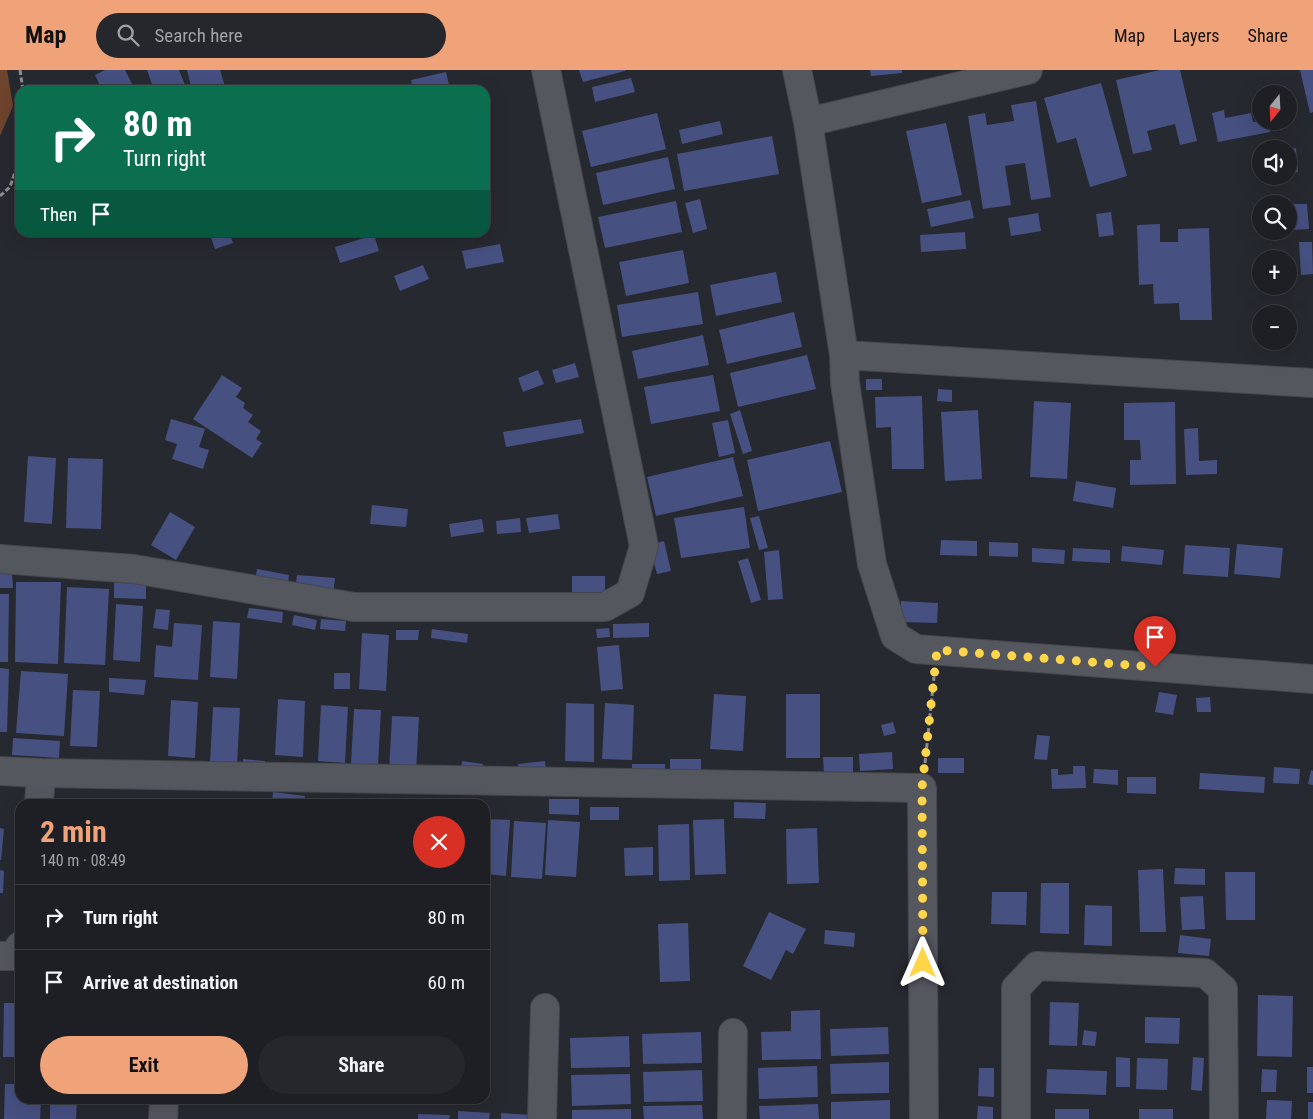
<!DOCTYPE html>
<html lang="en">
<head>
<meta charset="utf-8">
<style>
  body { margin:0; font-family:"Roboto Condensed",sans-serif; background:#25272c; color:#f1f3f6; height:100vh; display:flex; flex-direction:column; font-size:19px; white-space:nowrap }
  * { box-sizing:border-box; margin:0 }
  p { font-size:16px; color:#a0a2a6 }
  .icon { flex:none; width:28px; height:28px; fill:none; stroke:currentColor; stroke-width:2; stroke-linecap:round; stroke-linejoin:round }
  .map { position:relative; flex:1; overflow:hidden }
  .sheet { position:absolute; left:15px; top:729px; width:475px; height:305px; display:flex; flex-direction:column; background:#1d1f24; border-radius:15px; box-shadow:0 5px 20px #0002,0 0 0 1px #3b3d41 }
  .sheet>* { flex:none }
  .banner { position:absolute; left:15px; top:15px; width:475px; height:152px; border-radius:15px; box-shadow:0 5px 20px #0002,0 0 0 1px #3b3d41; background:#0b6e4f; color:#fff; overflow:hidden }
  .needle { width:32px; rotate:198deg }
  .buttons { position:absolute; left:1252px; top:15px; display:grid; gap:10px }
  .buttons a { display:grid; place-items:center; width:45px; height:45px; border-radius:50%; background:#1d1f24; box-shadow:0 5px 20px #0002,0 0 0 1px #3b3d41; font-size:25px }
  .pin { position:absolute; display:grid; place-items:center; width:42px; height:42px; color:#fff; margin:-51px -21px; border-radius:50% 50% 50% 0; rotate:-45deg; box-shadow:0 0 5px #0007 }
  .pin .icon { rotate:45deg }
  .me { position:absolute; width:55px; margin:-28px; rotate:0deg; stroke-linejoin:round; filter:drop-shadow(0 0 4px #0008) }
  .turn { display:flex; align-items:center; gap:18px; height:105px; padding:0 25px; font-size:22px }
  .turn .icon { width:65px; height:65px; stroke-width:2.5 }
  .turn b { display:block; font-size:35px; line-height:42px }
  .then { display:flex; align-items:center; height:48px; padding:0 25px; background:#0003; gap:10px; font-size:19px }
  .round { display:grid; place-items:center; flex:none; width:52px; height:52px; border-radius:26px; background:#25272c }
  .headline { display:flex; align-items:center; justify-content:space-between; height:85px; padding:0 25px }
  h1 { font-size:30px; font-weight:700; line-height:38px; color:#f0a278 }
  .cta { display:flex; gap:10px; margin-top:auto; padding:10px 25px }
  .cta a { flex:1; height:58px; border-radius:30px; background:#f0a278; color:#111; font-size:20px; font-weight:700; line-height:58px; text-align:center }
  .cta a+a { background:#25272c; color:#f1f3f6 }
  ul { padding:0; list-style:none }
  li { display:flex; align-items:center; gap:15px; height:65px; padding:0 25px; border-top:1px solid #3b3d41 }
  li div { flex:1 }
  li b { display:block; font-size:19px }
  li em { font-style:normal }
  header { display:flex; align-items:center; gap:30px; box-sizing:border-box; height:70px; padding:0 25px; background:#f0a278; color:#111 }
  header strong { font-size:24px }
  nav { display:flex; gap:28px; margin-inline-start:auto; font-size:18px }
  .search { width:350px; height:45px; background:#25272c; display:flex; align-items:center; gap:12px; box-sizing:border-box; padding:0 18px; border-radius:28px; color:#a0a2a6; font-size:19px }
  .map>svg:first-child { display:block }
  .green { fill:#6e442c }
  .building { fill:#465081 }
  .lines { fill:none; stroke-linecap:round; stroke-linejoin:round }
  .street-casing { stroke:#45474c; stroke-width:30 }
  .path { stroke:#8c8e94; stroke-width:3; stroke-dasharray:5 2.5; stroke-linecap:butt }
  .street { stroke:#55575f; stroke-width:28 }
  .route { stroke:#ffd54a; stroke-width:9; stroke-dasharray:0 16.2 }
</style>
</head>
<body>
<header>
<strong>Map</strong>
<div class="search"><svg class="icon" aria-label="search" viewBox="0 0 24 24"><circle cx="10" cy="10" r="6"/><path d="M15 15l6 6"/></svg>Search here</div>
<nav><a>Map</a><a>Layers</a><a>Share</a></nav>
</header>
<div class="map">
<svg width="1313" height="1049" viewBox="0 0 1313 1049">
  <rect width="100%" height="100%" fill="#272930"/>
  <path class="green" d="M0 0H7L13 36 0 66Z"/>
  <path class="building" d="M105 0H125L135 20H102L95 5Z
    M147 0H179L187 20H154Z
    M187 0H220L226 20H192Z
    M579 0H625V1L583 12Z
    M870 0H902V3L871 6Z
    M1160 0H1180L1197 71 1180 75 1175 54 1147 61 1152 80 1133 84 1116 10Z
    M1300 0H1313V42L1310 43Z
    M446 2 449 15 427 20H413L411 10Z
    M631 8 635 22 595 32 592 17Z
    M1101 13 1127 106 1090 117 1076 68 1057 73 1044 28Z
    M1036 31 1051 127 1031 130 1025 93 1005 96 1011 135 983 139 968 46 985 43 987 55 1014 51 1011 35Z
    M1224 40 1225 48 1251 43 1253 52 1268 51 1270 62 1218 72 1212 43Z
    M657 43 666 79 591 97 582 61Z
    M720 51 723 64 682 74 679 60Z
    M946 53 962 125 922 133 906 61Z
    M772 66 779 104 684 121 677 84Z
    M1296 78 1298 102 1289 103V79Z
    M668 87 675 119 603 135 596 103Z
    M700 129 707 159 693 163 685 133Z
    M970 130 974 148 931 157 927 139Z
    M676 131 682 162 605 178 598 147Z
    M1289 134H1307L1309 159 1289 160Z
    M1111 142 1114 165 1099 167 1096 144Z
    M1038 143 1041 161 1011 166 1008 148Z
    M1160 154V172H1178V159L1209 158 1212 250H1180L1179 233 1154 234 1153 214 1139 215 1137 155Z
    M209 162H229L233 173 215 179Z
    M965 162 966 179 921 182 920 165Z
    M374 165 379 181 340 193 335 177Z
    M1299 172H1312L1313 204 1301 205Z
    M500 174 504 192 466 199 462 181Z
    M683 180 689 213 626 226 619 192Z
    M423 195 429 209 400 221 394 206Z
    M776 202 782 232 716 246 710 215Z
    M698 222 703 254 622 267 617 235Z
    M794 242 802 277 727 294 719 260Z
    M703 265 709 295 638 309 632 281Z
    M807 285 816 319 738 337 730 303Z
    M575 293 579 307 556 313 552 300Z
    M538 300 544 314 523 322 518 308Z
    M222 305 242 318 236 327 245 333 243 338 253 345 248 352 261 361 256 369 262 373 252 388 193 349Z
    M713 305 720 341 651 354 644 317Z
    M866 309H882V320H866Z
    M938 319 952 320V332L937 331Z
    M922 326 924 399H892L891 357 876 358 875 327Z
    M1034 331 1071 333 1067 409 1030 407Z
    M1175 332 1176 414 1130 415V390H1141L1140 370H1124V333Z
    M740 340 752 381 743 384 730 344Z
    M978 340 982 409 945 411 941 342Z
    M171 349 205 359 199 377 209 380 203 399 172 389 177 374 165 370Z
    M581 349 584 363 506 377 503 362Z
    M728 350 735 383 719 387 712 353Z
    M1198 358 1199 391 1217 390V404L1186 405 1184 359Z
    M830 371 842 422 758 441 747 390Z
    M28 386 56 388 52 454 24 452Z
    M733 387 743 426 656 446 647 407Z
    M68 388 103 389 101 459 66 458Z
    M1076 411 1116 418 1113 438 1073 431Z
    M372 435 408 439 406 457 370 454Z
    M744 437 750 478 681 488 674 448Z
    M170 442 195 457 176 490 151 475Z
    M558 444 560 459 529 463 526 448Z
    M759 446 768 478 759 480 750 448Z
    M520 448 521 462 497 464 496 451Z
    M482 449 484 462 451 467 449 454Z
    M941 470 977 471V486L940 485Z
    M664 471 671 501 657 504 649 475Z
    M989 472 1018 473V487L989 486Z
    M1237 474 1283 478 1280 508 1234 504Z
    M1185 475 1230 478 1228 507 1183 504Z
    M1122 476 1164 480 1162 495 1121 491Z
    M1032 478 1065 480 1064 494 1032 492Z
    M1073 478 1110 480V493L1072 491Z
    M779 480 783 529 768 530 764 482Z
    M748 488 761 530 751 533 738 491Z
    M257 499 289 505 287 521 254 516Z
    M0 502H12L13 518H0Z
    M297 505 335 508 333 525 295 521Z
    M572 506H605V522H572Z
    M16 512H61L58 594 15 592Z
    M114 512 146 514V529L114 528Z
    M67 517 109 519 105 595 64 593Z
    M0 524H9L8 592H0Z
    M901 531 938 533 937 553 900 552Z
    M116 534 143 536 140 592 113 590Z
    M249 538 283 542 282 553 247 548Z
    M156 539 170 540 168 560 153 558Z
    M294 545 317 550 315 560 292 555Z
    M321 549 346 551 345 561 320 559Z
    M213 551 240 553 237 609 210 607Z
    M174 553 202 555 198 610 154 607 156 575 172 577Z
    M649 553V567L613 568V554Z
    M609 558 610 567 597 568 596 559Z
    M432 559 468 564 467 573 431 568Z
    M396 560H419L418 570H396Z
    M362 563 389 565 386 621 359 619Z
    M619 575 623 619 601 621 597 577Z
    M0 598 9 599 7 662H0Z
    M21 601 68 604 64 666 16 663Z
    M334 603H350V619H334Z
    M109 608 146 610 144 625 109 622Z
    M73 620 100 621 97 677 70 676Z
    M1159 622 1177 625 1173 645 1155 642Z
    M714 624 746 626 743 681 710 679Z
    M786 624H820V688H786Z
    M1210 627 1211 642H1197L1196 628Z
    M278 629 305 631 303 687 275 685Z
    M171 630 198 632 195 688 168 686Z
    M566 633 594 634V692L565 691Z
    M605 633 634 635 632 690 602 689Z
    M321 635 348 637 345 693 318 691Z
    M213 637 240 638 237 694 210 693Z
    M354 639 381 640 378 696 351 694Z
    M392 646 419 647 416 703 389 702Z
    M893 652 896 663 884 666 881 655Z
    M1037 665 1050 666 1047 690 1034 689Z
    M13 668 60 671 59 688 12 685Z
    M892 682 893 699 860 701 859 684Z
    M823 687H853V703H824Z
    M938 688H964V703H938Z
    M243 689 265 691 264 702 243 701Z
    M670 689H701V703H670Z
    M462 691 483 694 482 705 461 703Z
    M545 691 546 704 519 707 518 694Z
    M632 694H665V704H632Z
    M1073 696H1085L1086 718 1052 719 1051 699H1058V705L1073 704Z
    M1274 697 1300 699 1299 714 1273 713Z
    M1094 699 1118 700V715L1093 713Z
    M1311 700 1313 701V715L1308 714Z
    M1200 703 1265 707 1264 723 1199 719Z
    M1127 707H1156V724L1127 723Z
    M273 722 305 726 304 734H272Z
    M549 729H579V745L549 744Z
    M734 732 766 733 765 749 734 748Z
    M590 737H619V750H590Z
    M485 749 510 750 506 806 485 804Z
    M724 749 726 804 695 805 693 750Z
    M548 750 580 752 576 807 545 805Z
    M514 751 546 753 542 809 511 807Z
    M689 754 690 810 659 811 658 755Z
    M0 758 4 759 1 790H0Z
    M817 758 819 813 787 814 786 759Z
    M653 777V805L625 806 624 778Z
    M1175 798 1205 799V815L1174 814Z
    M1163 799 1166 862H1140L1138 800Z
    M0 800 4 801 3 823H0Z
    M1225 802H1255V850H1226Z
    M1041 813H1069V864L1040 863Z
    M992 822H1027L1026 855 991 854Z
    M1203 826 1205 859 1182 860 1180 827Z
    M1085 835 1112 836V876L1084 875Z
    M769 842 806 859 793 884 786 880 771 910 743 896Z
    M688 853 690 911 660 912 658 854Z
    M825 860 855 863 854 877 824 874Z
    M1180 865 1211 869 1209 886 1178 883Z
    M1258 925 1293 926 1292 987 1257 986Z
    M1050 932 1079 933 1077 976 1049 975Z
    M4 933H20V987H3Z
    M820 940 821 989 762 990 761 962 791 961V941Z
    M1145 947 1180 948 1179 974 1145 973Z
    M888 957 889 984 831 986 830 959Z
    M1084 960 1097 962 1095 976 1082 975Z
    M701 962 702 993 643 994 642 964Z
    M629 966 630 997 571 998 570 968Z
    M1116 987 1130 988V1017H1116Z
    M1193 987 1204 988 1202 1021 1191 1020Z
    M1137 988 1168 989 1167 1020 1136 1019Z
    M889 992V1023L831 1024 830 994Z
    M817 996 818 1027 759 1029 758 998Z
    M1307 997H1313V1023H1307Z
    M979 998H994V1027L978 1026Z
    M1047 999 1107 1001 1106 1025 1046 1023Z
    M1262 999 1277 1000 1276 1022H1261Z
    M702 1000 703 1031 644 1032 643 1002Z
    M630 1004 631 1034 572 1036 571 1005Z
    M5 1014H20V1029H41L40 1049H4Z
    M238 1029H280V1031H238Z
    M349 1029H373V1031H349Z
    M50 1030H77L76 1049H50Z
    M890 1030V1049H831V1032Z
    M1267 1030 1292 1031 1291 1049H1266Z
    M1308 1032H1313V1049H1308Z
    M818 1034 819 1049H760L759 1036Z
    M702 1035 703 1049H644L643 1036Z
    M978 1036 993 1037V1049H977Z
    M631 1039V1049H572V1040Z
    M1055 1039H1089V1049H1055Z
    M1139 1039H1173V1049H1139Z
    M458 1041 490 1043 489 1049H458Z
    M501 1043 532 1045V1049H501Z
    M418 1044 450 1045 449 1049H418Z"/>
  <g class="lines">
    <g class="street-casing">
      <path id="street" d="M797 0 808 52 844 285 845 313 872 494 895 566 916 579 1313 609
        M808 52 1028 0
        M844 285 1313 313
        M0 489 134 499 354 537H605L630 523 644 476 546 0
        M0 701 41 703 39 734
        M41 703 922 718 924 1049
        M0 886H14L20 876
        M163 1049 164 1029
        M542 1049 545 938
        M732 1049 733 963
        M1016 1049V918L1037 896 1205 903 1223 919 1224 1049"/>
    </g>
    <path class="path" d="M20 0 23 20
      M0 126 10 117 20 87
      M925 693 934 607"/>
    <use href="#street" class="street"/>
  </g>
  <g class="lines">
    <path class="route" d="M923 893 922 718 937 580 1155 597"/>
  </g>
</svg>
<div class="buttons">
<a><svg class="needle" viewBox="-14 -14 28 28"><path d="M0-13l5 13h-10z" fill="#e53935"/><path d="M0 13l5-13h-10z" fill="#a0a2a6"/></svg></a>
<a><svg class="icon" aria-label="sound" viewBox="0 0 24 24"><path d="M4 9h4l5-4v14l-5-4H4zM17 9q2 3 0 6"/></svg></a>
<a><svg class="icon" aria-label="search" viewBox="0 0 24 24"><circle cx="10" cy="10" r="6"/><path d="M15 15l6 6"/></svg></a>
<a>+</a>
<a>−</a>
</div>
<div class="pin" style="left:1155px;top:597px;background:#d93025"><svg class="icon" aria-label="arrive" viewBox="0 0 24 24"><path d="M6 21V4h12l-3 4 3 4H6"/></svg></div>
<svg class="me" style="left:923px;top:893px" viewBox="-20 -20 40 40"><path d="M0-17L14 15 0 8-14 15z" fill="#ffd54a" stroke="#fff" stroke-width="4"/></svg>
<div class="banner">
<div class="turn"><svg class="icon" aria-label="right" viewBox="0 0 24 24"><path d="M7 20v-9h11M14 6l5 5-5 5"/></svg><div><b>80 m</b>Turn right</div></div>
<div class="then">Then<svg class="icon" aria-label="arrive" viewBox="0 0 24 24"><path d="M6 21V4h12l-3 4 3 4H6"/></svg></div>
</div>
<section class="sheet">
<div class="headline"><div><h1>2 min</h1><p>140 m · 08:49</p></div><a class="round" style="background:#d93025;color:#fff"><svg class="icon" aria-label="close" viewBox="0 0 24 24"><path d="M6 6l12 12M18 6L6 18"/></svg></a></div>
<ul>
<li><svg class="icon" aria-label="right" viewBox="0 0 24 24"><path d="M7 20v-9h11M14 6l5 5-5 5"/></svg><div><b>Turn right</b></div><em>80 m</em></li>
<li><svg class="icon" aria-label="arrive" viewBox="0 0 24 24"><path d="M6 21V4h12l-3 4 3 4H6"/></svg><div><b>Arrive at destination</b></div><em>60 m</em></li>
</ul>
<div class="cta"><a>Exit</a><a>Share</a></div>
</section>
</div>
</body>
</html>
